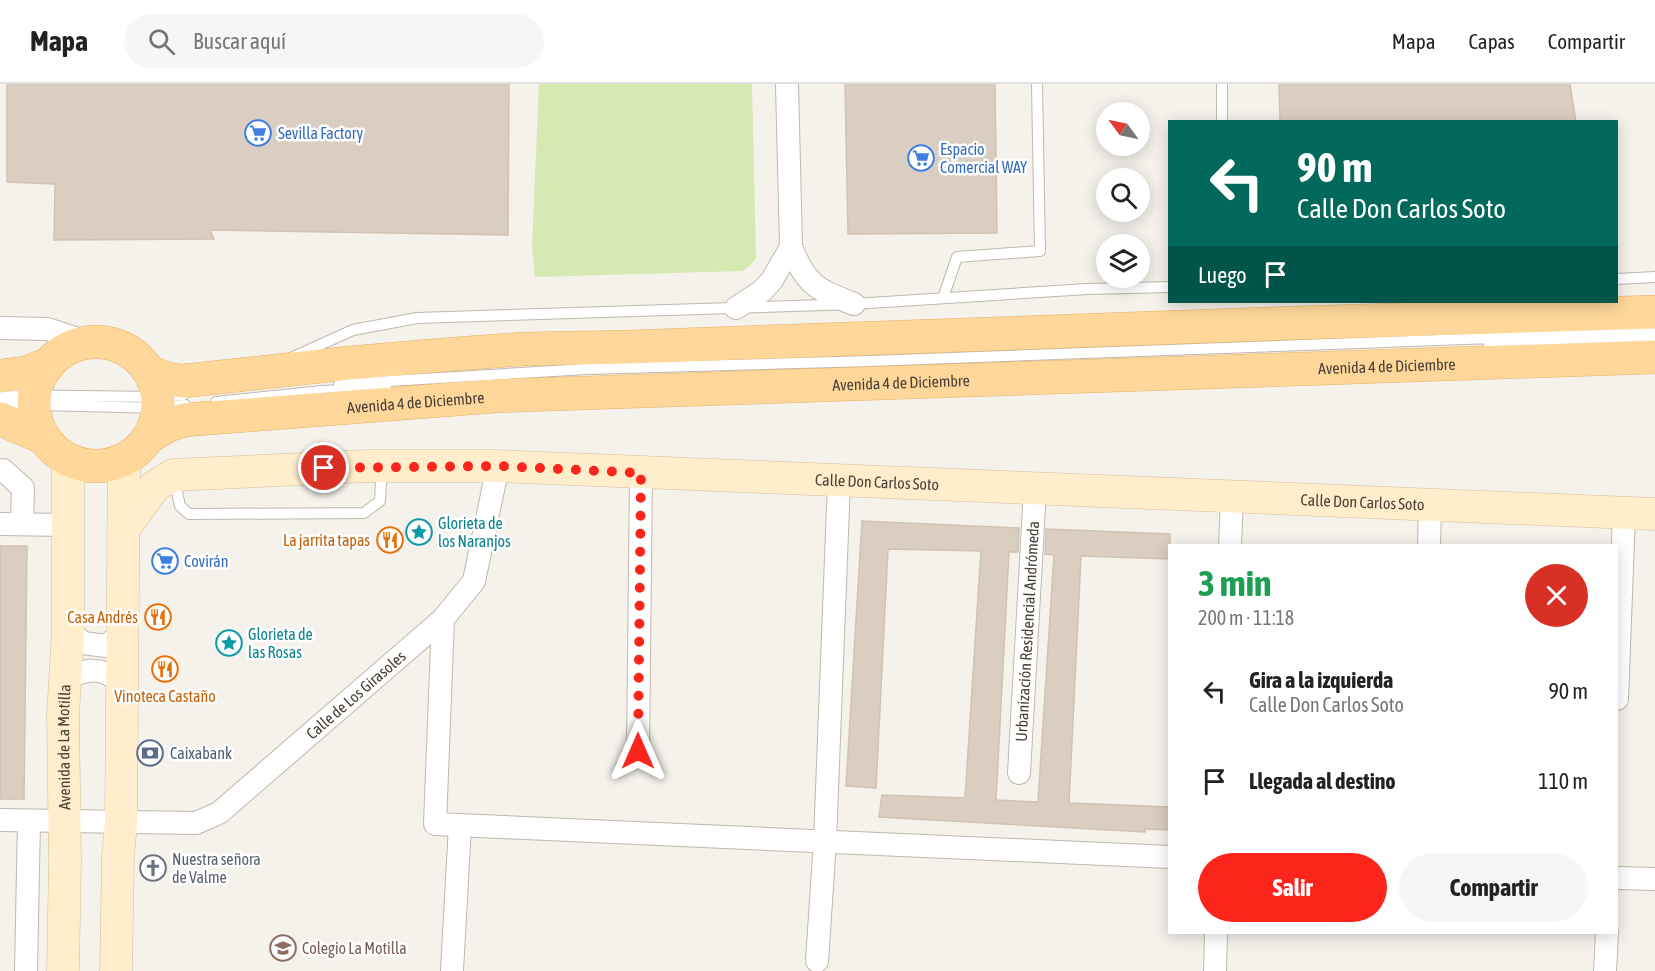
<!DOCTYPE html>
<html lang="es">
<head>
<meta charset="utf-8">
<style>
  body { margin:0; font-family:"Asap Condensed",sans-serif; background:#f6f6f6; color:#222; height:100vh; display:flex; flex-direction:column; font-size:22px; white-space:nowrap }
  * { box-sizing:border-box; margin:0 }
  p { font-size:20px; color:#767676 }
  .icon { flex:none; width:33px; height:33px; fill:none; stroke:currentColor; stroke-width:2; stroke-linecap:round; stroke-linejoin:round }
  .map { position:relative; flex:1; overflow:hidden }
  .side { position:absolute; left:1168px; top:460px; width:450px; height:390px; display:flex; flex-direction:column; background:#fff; border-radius:0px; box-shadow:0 3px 15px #0003 }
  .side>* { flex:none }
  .top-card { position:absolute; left:1168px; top:36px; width:450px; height:183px; border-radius:0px; box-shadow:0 3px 15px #0003; background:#00695c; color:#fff; overflow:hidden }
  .needle { width:39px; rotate:303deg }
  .fabs { position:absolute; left:1096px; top:18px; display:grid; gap:12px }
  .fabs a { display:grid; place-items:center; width:54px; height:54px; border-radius:50%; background:#fff; box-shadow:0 3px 15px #0003; font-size:30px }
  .pin { position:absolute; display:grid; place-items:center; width:51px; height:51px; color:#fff; margin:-26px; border:3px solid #fff; border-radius:50%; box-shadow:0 2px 6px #0007 }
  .me { position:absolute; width:66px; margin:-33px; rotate:0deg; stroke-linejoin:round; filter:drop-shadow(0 0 4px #0008) }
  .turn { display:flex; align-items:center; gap:21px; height:126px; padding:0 30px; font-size:27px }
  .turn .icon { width:78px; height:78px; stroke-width:2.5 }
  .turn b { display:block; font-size:42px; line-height:51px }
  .then { display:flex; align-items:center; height:57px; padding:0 30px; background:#0003; gap:12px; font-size:22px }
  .round { display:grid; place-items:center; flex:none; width:63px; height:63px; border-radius:32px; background:#f6f6f6 }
  .overview { display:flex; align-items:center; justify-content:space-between; height:102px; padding:0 30px }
  h1 { font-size:36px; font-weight:700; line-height:45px; color:#1e9e55 }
  .cta { display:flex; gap:12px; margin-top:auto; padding:12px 30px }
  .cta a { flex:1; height:69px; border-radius:36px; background:#fb251c; color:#fff; font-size:24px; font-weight:700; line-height:69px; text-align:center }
  .cta a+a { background:#f6f6f6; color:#222 }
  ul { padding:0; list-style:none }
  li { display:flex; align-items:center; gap:18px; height:90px; padding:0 30px }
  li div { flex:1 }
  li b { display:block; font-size:22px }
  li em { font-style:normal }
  header { display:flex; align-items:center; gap:36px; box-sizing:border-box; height:84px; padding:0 30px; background:#fff; border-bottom:2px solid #e0e0e0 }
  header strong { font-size:28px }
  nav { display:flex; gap:33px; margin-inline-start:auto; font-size:21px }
  .search { width:420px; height:54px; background:#f6f6f6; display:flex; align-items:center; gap:15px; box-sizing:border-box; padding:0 21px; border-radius:33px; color:#767676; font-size:22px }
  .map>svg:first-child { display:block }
  .green { fill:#d7e9b3 }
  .building { fill:#dacec3; stroke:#d2c2b3; stroke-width:1.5 }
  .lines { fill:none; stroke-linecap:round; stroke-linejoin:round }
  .lane-casing { stroke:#c1b8ad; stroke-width:12 }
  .street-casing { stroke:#c1b8ad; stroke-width:24 }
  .secondary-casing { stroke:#d5bf9a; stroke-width:33 }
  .primary-casing { stroke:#e5b269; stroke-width:34 }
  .lane { stroke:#fff; stroke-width:10 }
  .street { stroke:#fff; stroke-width:22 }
  .secondary { stroke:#ffedcb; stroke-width:32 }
  .primary { stroke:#ffd79a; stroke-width:33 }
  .route { stroke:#fb251c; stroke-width:10; stroke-dasharray:0 18 }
  .labels { text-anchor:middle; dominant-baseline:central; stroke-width:5; stroke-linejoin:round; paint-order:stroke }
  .shop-label { font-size:16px; fill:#366cbe; stroke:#fff; text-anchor:start }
  .street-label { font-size:16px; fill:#4a4138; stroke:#fff }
  .culture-label { font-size:16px; fill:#0d838f; stroke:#fff; text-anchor:start }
  .food-label { font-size:16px; fill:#c56008; stroke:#fff; text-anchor:end }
  .service-label { font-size:16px; fill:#4e5e75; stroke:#fff; text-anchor:start }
  .worship-label { font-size:16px; fill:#5b616d; stroke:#fff; text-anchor:start }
  .education-label { font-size:16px; fill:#785e54; stroke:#fff; text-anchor:start }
</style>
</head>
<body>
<header>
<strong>Mapa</strong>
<div class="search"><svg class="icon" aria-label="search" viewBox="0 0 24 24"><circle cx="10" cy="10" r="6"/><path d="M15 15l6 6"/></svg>Buscar aquí</div>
<nav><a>Mapa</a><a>Capas</a><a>Compartir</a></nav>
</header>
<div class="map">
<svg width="1655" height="887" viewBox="0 0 1655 887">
  <rect width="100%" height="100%" fill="#f5f1eb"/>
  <path class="green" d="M539 0H752L756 174 750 182 742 187 535 193 532 162Z"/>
  <path class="building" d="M7 0H509L508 151 210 146 214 155 54 156 55 100 7 98Z
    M845 0H995L997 149 848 150Z
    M1279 0H1570L1576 38H1280Z
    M862 437 1019 444 1018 468H1009L996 716 1038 718 1054 471 1045 470 1046 445 1170 450V475L1081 472 1069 719 1170 723V746L1145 745V748L879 733 882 711 965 714 981 467 888 465 876 704 846 702Z
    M0 462H27L24 715H0Z"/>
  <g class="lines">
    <g class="lane-casing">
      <path id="lane" d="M1222 0V38
        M1617 195 1655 193
        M943 214 957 173 1040 167 1037 0
        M1489 262 1655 256
        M293 273 353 246 417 234 854 220 1087 205 1170 203
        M339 300 587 285 870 277 1655 248
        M0 311 157 313 183 311
        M216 318 322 307 386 304
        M0 320 159 324 185 321
        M174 394 180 422 189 430 364 429 380 417 381 397 372 387"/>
    </g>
    <g class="street-casing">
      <g id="street">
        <path d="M787 0 791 163C807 202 816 205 854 220"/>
        <path d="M736 224 762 207 772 196 791 163"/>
        <path d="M0 244 47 245 87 258"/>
        <path d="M0 386H3L23 404 22 440"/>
        <path d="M0 440 68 441"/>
        <path d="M1230 462 1232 414"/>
        <path d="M1429 462 1430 422"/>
        <path d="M443 535 435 740 1170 773"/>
        <path d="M68 545 83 559 106 562 123 548"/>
        <path d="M65 595C90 584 98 583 121 597"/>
        <path d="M1617 615 1624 430"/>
        <path d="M638 667 641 389"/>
        <path id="s1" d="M1019 689 1035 405"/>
        <path id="s2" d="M0 736 196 739 219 729 443 535 474 497 498 382"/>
        <path d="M1617 794 1655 795"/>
        <path d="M817 877 825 757 839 397"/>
        <path d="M26 887 29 737"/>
        <path d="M452 887 460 741"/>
        <path d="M1215 887 1216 849"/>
        <path d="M1605 887 1607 849"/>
      </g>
    </g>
    <g class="secondary-casing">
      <g id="secondary">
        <path id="s3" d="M123 446 154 403 173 391 368 382H498L1655 430"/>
        <path id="s4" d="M63 887 65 776 63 631 68 545V376"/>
        <path d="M116 887 118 772 121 739 124 376"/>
      </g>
    </g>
    <g class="primary-casing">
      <g id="primary">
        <circle cx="96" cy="320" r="62"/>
        <path d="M151 289 168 295 183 297 349 279 442 271 522 265 627 263 1292 239 1655 228"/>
        <path d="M0 292 25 289 49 280"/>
        <path d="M0 335 44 354"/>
        <path id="s5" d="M150 352 169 341 184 336 496 312 1655 273"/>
      </g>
    </g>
    <use href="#lane" class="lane"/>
    <use href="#street" class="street"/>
    <use href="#secondary" class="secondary"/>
    <use href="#primary" class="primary"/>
  </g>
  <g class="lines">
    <path class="route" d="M324 384 498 382 641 389 638 667"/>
  </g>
  <defs>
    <g id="supermarket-ring" transform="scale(1.35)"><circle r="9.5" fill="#fff" stroke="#3f7fe0" stroke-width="1.5"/><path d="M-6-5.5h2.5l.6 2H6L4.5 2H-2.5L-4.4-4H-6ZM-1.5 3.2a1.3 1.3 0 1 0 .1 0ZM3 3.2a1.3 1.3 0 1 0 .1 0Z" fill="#3f7fe0"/></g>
    <g id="sight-ring" transform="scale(1.35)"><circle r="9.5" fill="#fff" stroke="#0f9aa8" stroke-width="1.5"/><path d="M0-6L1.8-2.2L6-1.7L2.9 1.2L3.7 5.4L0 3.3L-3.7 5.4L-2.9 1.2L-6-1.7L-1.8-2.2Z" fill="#0f9aa8"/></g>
    <g id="restaurant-ring" transform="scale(1.35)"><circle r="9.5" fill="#fff" stroke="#e8710a" stroke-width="1.5"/><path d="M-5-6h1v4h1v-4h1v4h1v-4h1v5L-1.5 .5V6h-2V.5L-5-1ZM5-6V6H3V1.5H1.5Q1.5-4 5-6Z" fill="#e8710a"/></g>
    <g id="bank-ring" transform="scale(1.35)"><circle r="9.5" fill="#fff" stroke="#5c6f8a" stroke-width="1.5"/><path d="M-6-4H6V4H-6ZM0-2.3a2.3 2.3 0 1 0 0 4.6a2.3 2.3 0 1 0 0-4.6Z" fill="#5c6f8a"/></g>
    <g id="church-ring" transform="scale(1.35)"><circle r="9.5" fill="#fff" stroke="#6b7280" stroke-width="1.5"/><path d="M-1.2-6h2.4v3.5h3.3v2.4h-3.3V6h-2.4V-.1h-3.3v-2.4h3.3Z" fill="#6b7280"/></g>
    <g id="school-ring" transform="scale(1.35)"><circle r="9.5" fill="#fff" stroke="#8d6e63" stroke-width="1.5"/><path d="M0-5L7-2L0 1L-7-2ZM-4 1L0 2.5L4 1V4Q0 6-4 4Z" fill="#8d6e63"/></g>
  </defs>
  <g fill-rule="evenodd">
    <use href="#supermarket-ring" x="258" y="49"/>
    <use href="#supermarket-ring" x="921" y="74"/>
    <use href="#sight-ring" x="419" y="448"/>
    <use href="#restaurant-ring" x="390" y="456"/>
    <use href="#supermarket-ring" x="165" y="477"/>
    <use href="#restaurant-ring" x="158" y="533"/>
    <use href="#sight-ring" x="229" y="559"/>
    <use href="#restaurant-ring" x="165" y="585"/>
    <use href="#bank-ring" x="150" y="669"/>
    <use href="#church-ring" x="153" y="784"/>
    <use href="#school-ring" x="283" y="864"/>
  </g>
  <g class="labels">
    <g class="shop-label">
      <text x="278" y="49">Sevilla Factory</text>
      <text x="940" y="65">Espacio<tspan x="940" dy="18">Comercial WAY</tspan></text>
      <text x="184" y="477">Covirán</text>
    </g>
    <g class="street-label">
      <text stroke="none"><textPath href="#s5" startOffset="1242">Avenida 4 de Diciembre</textPath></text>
      <text stroke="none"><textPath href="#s5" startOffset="756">Avenida 4 de Diciembre</textPath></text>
      <text stroke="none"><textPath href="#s5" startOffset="270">Avenida 4 de Diciembre</textPath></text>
      <text stroke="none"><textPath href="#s3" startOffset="780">Calle Don Carlos Soto</textPath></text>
      <text stroke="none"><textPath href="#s3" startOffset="1266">Calle Don Carlos Soto</textPath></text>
      <text stroke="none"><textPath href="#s1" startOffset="142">Urbanización Residencial Andrómeda</textPath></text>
      <text stroke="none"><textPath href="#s2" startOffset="402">Calle de Los Girasoles</textPath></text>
      <text stroke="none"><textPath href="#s4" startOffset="224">Avenida de La Motilla</textPath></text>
    </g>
    <g class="culture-label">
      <text x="438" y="439">Glorieta de<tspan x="438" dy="18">los Naranjos</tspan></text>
      <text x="248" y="550">Glorieta de<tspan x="248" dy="18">las Rosas</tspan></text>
    </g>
    <g class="food-label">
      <text x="370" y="456">La jarrita tapas</text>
      <text x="138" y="533">Casa Andrés</text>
      <text x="165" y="612" text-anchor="middle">Vinoteca Castaño</text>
    </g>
    <g class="service-label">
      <text x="170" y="669">Caixabank</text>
    </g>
    <g class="worship-label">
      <text x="172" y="775">Nuestra señora<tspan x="172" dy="18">de Valme</tspan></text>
    </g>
    <g class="education-label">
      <text x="302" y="864">Colegio La Motilla</text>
    </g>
  </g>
</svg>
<div class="fabs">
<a><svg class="needle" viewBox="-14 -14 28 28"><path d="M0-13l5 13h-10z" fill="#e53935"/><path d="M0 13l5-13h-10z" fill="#767676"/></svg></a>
<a><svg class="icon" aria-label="search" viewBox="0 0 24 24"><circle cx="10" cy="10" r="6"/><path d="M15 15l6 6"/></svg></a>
<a><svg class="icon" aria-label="layers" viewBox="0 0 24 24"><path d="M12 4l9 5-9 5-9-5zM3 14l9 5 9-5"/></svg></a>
</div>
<div class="pin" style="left:324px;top:384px;background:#d93025"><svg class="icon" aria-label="arrive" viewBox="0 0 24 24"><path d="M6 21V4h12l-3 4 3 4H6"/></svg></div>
<svg class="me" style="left:638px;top:667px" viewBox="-20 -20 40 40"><path d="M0-17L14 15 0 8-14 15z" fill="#fb251c" stroke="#fff" stroke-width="4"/></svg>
<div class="top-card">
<div class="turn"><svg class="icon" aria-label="left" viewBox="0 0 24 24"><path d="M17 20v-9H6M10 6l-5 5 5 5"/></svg><div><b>90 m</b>Calle Don Carlos Soto</div></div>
<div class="then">Luego<svg class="icon" aria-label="arrive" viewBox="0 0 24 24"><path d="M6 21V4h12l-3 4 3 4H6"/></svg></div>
</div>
<section class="side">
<div class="overview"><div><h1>3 min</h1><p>200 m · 11:18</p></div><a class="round" style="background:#d93025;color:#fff"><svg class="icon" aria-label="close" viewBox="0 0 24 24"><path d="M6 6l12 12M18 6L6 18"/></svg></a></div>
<ul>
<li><svg class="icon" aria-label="left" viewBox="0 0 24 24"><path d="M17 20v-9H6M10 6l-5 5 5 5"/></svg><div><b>Gira a la izquierda</b><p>Calle Don Carlos Soto</p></div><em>90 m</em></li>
<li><svg class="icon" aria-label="arrive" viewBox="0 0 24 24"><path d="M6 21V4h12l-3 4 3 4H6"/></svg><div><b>Llegada al destino</b></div><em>110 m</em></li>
</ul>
<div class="cta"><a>Salir</a><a>Compartir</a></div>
</section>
</div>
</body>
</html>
